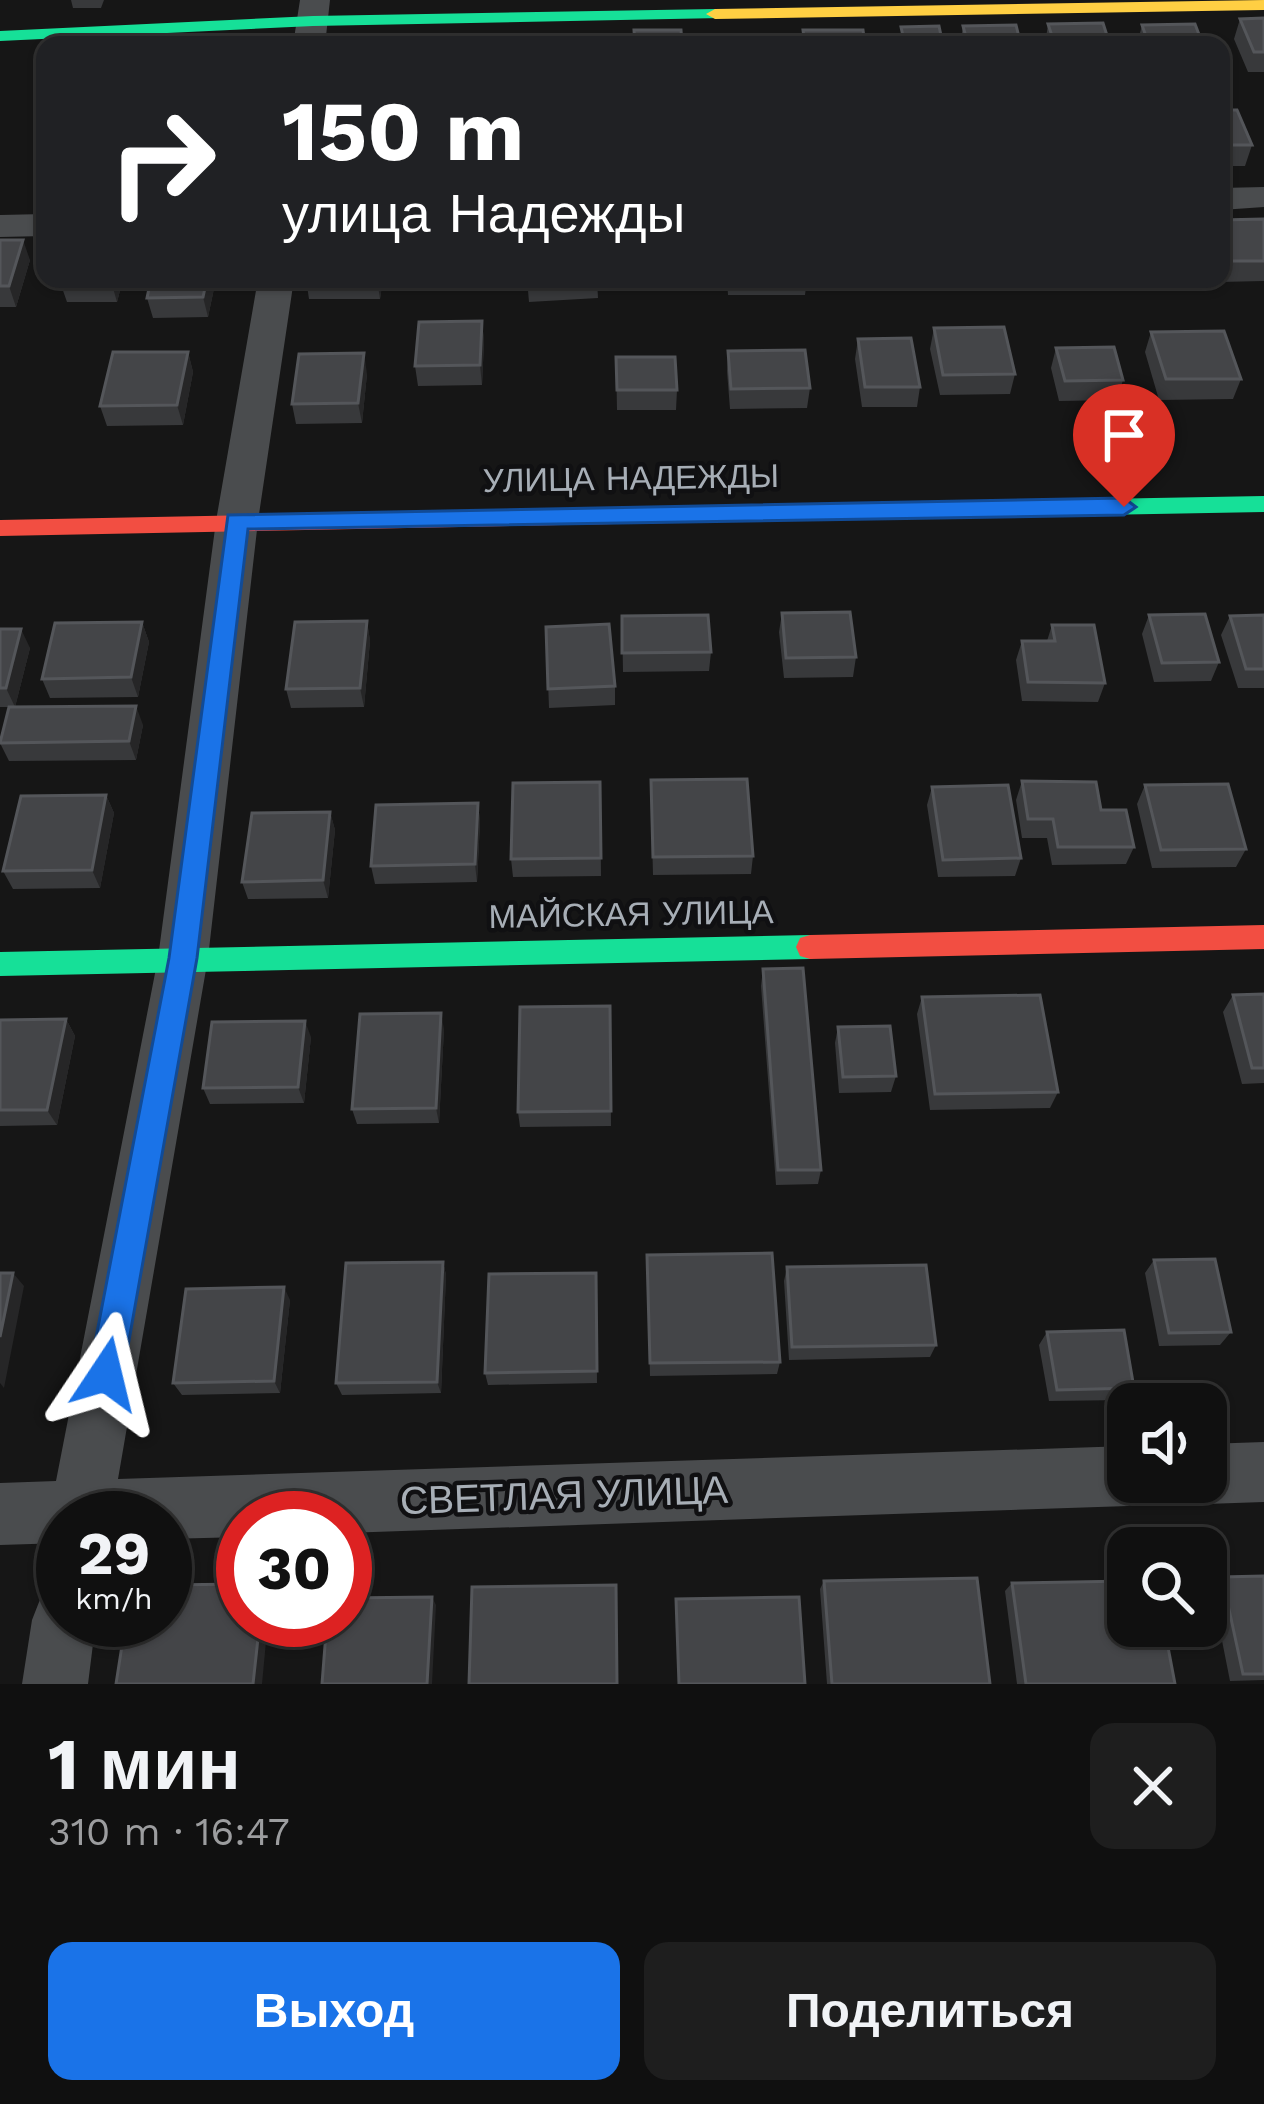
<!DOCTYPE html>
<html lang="ru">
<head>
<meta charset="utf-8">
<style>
  body { margin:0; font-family:"Work Sans",sans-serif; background:#1e1e1e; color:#f1f3f6; height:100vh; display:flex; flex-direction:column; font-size:45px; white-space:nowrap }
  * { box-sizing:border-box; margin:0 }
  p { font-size:39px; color:#9c9d9f }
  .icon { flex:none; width:66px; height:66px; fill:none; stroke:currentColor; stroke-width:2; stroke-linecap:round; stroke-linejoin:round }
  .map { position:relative; height:1684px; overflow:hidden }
  .side { display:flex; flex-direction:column; background:#101010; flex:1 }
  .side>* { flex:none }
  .hud { position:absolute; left:36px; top:36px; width:1194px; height:252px; border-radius:24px; box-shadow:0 3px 9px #0004,0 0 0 3px #303030; background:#202124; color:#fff; overflow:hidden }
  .fabs { position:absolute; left:1107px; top:1383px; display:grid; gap:24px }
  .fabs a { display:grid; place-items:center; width:120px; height:120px; border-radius:24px; background:#101010; box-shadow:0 3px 9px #0004,0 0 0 3px #303030; font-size:60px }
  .speed { position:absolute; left:36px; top:1491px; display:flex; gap:24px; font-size:60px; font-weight:700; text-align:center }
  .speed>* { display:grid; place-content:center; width:156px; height:156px; border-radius:50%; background:#101010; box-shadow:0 3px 9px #0004,0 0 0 3px #303030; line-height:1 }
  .speed small { font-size:30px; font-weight:400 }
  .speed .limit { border:18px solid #d22; background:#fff; color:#111 }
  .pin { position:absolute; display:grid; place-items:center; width:102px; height:102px; color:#fff; margin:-123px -51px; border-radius:50% 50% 50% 0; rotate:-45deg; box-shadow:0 0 12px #0007 }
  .pin .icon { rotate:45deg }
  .me { position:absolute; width:132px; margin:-66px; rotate:10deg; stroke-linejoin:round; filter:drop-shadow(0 0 9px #0008) }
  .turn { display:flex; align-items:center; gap:42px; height:252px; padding:0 48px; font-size:54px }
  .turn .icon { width:156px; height:156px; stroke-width:2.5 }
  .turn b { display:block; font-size:84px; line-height:102px }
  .round { display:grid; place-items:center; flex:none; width:126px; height:126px; border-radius:24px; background:#1e1e1e }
  .headline { display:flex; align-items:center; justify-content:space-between; height:204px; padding:0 48px }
  h1 { font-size:72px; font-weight:700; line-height:90px }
  .primary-button { display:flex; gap:24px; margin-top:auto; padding:24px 48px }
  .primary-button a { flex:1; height:138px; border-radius:24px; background:#1a73e8; color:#fff; font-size:48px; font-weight:700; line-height:138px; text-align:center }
  .primary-button a+a { background:#1e1e1e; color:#f1f3f6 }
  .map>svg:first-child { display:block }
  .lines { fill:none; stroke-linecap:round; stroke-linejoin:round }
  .street { fill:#4a4c4e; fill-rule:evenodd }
  .fast { fill:#16e098; fill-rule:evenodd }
  .slow { fill:#ffcf43; fill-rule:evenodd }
  .jam { fill:#f24e42; fill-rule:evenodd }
  .wall { fill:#38393b }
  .shaded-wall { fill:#262627 }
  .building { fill:#444548; stroke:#54565a; stroke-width:3 }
  .route { fill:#1a73e8; stroke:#114b97; stroke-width:3 }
  .labels { text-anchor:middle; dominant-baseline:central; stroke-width:9; stroke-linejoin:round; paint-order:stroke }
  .street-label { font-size:33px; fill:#a7aeb6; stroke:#101012 }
  .near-street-label { font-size:39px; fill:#a7aeb6; stroke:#101012 }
</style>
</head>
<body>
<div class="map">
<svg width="1264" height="1684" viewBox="0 0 1264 1684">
  <rect width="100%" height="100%" fill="#161616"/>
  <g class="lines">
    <path class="street" d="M300 0H330L325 45H293Z
      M1264 187V207L1221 210V188Z
      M45 214V236L0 237V215Z
      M258 279H294L258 521 208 958 118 1479 1128 1446V1482H1156L1149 1497 1128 1506 345 1533V1518H243V1537L165 1539V1518H63V1543L0 1545V1483L56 1481 158 958 216 521Z
      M1264 1442V1502L1206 1504 1185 1495 1179 1482H1206V1444Z
      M63 1589V1620H96L88 1684H22L32 1620 41 1597Z"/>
    <path class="fast" d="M715 9 721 10V18L313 26 0 41V31L313 16Z
      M1264 496V512L719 522 707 514 719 506Z
      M810 935 820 938 824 947 820 956 810 959 0 976V952Z"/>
    <path class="slow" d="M1264 0V10L715 19 706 14 715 9Z"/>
    <path class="jam" d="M719 506 731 514 719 522 0 536V520Z
      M1264 925V949L810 959 800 956 796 947 800 938 810 935Z"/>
  </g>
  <path class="wall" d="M71 0H104L101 8H73Z
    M1264 18V72H1248L1234 39 1240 19Z
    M1048 24 1110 45H1045Z
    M1142 25 1203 45H1137Z
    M963 26 1021 45H960Z
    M1221 110 1252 145 1245 166H1221Z
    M1264 219V281L1219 282 1218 279H1221V220Z
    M0 240 30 260 16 307H0Z
    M123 279 117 302H67L60 282Z
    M216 279 208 317 153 318 147 298Z
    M306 279H383L380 299H309Z
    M429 279H475V285L430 286Z
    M527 279H597L598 298 529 302Z
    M727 279H807L805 295H728Z
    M857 279H946L945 282 858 283Z
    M1007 279H1089L1086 290 1010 291Z
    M482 321 484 341 482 385 418 386 415 366Z
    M934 328 1015 374 1010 394 940 395 930 349Z
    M1151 332 1241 379 1233 399 1159 400 1145 352Z
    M858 339 920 387 917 407H862L855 359Z
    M1056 348 1123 380 1117 400 1059 401 1051 368Z
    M728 351 810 388 807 408 730 409 727 371Z
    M188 352 193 372 183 425 107 426 100 406Z
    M616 357 677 390 676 410H617Z
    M367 374 362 423 296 424 292 404Z
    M782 613 856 657 853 677 784 678 779 632Z
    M1149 615 1219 662 1211 681 1154 682 1142 634Z
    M1264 615V688H1238L1221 635 1230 616Z
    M622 616 711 652 709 671 623 672Z
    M367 621 370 641 364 707 291 708 286 689Z
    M142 622 149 642 138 697 50 698 42 679Z
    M1052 625 1105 683 1098 702 1022 701 1016 660 1022 641H1047Z
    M546 627 615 686V705L549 708Z
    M0 629 30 648 15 707 143 725 136 760 9 761 0 743 9 707H0Z
    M1022 781 1101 810 1134 847 1126 864 1052 865 1047 838H1022L1016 800Z
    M600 782 601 876 513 877 511 859Z
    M1145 785 1246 849 1236 867 1152 868 1137 804Z
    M932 787 1021 858 1015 876 938 877 927 805Z
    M106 795 114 813 100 888 13 889 3 871Z
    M651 799 753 856 751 874 653 875Z
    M478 803 480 822 477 882 375 884 371 866Z
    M330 812 335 830 328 898 248 899 242 882Z
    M763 969 821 1170 818 1184 776 1185 761 986Z
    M1264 994V1083L1242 1084 1223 1012 1233 995Z
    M922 997 1058 1092 1050 1108 930 1110 917 1014Z
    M610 1006 611 1126 520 1127 518 1112Z
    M66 1019 75 1036 57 1125 0 1126V1020Z
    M838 1027 896 1076 891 1092 839 1093 835 1043Z
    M444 1029 439 1123 357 1124 352 1109Z
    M311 1037 304 1103 210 1104 203 1088Z
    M647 1255 780 1362 777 1374 650 1376Z
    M1154 1260 1231 1332 1220 1345 1159 1346 1145 1273Z
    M443 1262 446 1275 441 1393 342 1395 336 1383Z
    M787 1267 936 1345 930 1357 789 1360 784 1281Z
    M596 1273 597 1383 488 1385 485 1373Z
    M290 1300 280 1393 182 1395 173 1383Z
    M1047 1332 1134 1388 1125 1400 1049 1401 1039 1345Z
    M1264 1576V1680L1230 1681 1211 1585 1222 1577Z
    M824 1581 990 1684H827L820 1589Z
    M1012 1583 1175 1684H1017L1005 1591Z"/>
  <path class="shaded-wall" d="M23 240 30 260 16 307 9 286Z
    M111 279H123L117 302 111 281Z
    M207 279H216L208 317 203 297Z
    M377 279H383L380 299Z
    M482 321 484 341 482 385 480 365Z
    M188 352 193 372 183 425 177 405Z
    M364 353 367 374 362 423 358 403Z
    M367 621 370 641 364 707 360 688Z
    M142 622 149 642 138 697 131 677Z
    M21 629 30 648 15 707 6 688Z
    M136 706 143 725 136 760 129 741Z
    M106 795 114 813 100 888 92 870Z
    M478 803 480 822 477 882 475 864Z
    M330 812 335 830 328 898 323 880Z
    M441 1013 444 1029 439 1123 436 1108Z
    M66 1019 75 1036 57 1125 47 1110Z
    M305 1021 311 1037 304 1103 298 1087Z
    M443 1262 446 1275 441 1393 437 1382Z
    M13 1273 24 1286 4 1388 0 1383V1337Z
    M284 1287 290 1300 280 1393 274 1381Z
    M432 1597 436 1605 432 1684H427Z
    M260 1620H268L262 1684H253Z"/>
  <path class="building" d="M1264 18V52H1254L1240 19Z
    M1103 23 1110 45H1055L1048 24Z
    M1195 24 1203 45H1149L1142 25Z
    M1016 25 1021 45H968L963 26Z
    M939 26 943 45H905L901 27Z
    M634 30H681L682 45H635Z
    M803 30H863L865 45H805Z
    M567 35V45H507V36Z
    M1221 110H1237L1252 145H1221Z
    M1264 219V261H1226L1221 247V220Z
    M0 240H23L9 286H0Z
    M61 279H111V281L60 282Z
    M151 279H207L203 297 147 298Z
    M482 321 480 365 415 366 419 322Z
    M1004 327 1015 374 943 375 934 328Z
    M1224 331 1241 379H1166L1151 332Z
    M911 338 920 387H865L858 339Z
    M1114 347 1123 380 1065 381 1056 348Z
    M805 350 810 388 731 389 728 351Z
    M113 352H188L177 405 100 406Z
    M364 353 358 403 292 404 299 354Z
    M616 357H675L677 390H617Z
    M850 612 856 657 786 658 782 613Z
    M1205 614 1219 662 1162 663 1149 615Z
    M708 615 711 652 622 653V616Z
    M1264 615V669H1246L1230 616Z
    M367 621 360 688 286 689 295 622Z
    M142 622 131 677 42 679 55 623Z
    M609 624 615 686 548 689 546 627Z
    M1052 625H1094L1105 683 1028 682 1022 641H1055Z
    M0 629H21L6 688H0Z
    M136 706 129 741 0 743 9 707Z
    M747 779 753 856 653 857 651 780Z
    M1022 781 1096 782 1101 810H1126L1134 847H1058L1053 819H1028Z
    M600 782 601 858 511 859 513 783Z
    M1228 784 1246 849 1161 850 1145 785Z
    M1008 785 1021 858 943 860 932 787Z
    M106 795 92 870 3 871 21 796Z
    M478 803 475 864 371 866 376 805Z
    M330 812 323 880 242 882 252 813Z
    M803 968 821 1170H778L763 969Z
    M1264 994V1068H1252L1233 995Z
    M1040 995 1058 1092 935 1094 922 997Z
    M610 1006 611 1111 518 1112 520 1007Z
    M441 1013 436 1108 352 1109 360 1014Z
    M66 1019 47 1110H0V1020Z
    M305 1021 298 1087 203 1088 212 1022Z
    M890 1026 896 1076 843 1077 838 1027Z
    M772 1253 780 1362 650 1363 647 1255Z
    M1215 1259 1231 1332 1169 1333 1154 1260Z
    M443 1262 437 1382 336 1383 346 1263Z
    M926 1265 936 1345 792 1347 787 1267Z
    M0 1273H13L0 1337Z
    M596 1273 597 1371 485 1373 489 1274Z
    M284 1287 274 1381 173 1383 186 1289Z
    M1124 1330 1134 1388 1057 1390 1047 1332Z
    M1264 1576V1674H1243L1222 1577Z
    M977 1578 990 1684H832L824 1581Z
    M1128 1581V1626H1164L1175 1684H1026L1012 1583Z
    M243 1584V1620H260L253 1684H116L126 1620H165V1585Z
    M616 1585 617 1684H469L472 1587Z
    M432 1597 427 1684H322L327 1620H345V1598Z
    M799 1597 805 1684H679L676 1599Z"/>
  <path class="route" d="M1124 498 1136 507 1124 515 248 529 197 958 123 1374 118 1386 106 1391 94 1386 89 1374 169 958 228 515Z"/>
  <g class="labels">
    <g class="street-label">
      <text transform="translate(631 478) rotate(-1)">УЛИЦА НАДЕЖДЫ</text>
      <text transform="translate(631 914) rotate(-1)">МАЙСКАЯ УЛИЦА</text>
    </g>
    <g class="near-street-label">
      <text transform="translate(564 1495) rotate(-2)">СВЕТЛАЯ УЛИЦА</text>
    </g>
  </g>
</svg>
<div class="fabs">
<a><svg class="icon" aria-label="sound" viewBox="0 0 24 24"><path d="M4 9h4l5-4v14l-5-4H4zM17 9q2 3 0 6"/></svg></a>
<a><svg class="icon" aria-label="search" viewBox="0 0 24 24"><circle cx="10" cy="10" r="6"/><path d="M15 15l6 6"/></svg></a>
</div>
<div class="speed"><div>29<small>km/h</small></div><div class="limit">30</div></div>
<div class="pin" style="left:1124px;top:507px;background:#d93025"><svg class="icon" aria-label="arrive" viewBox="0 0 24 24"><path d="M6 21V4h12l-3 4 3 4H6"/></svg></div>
<svg class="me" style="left:106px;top:1374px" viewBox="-20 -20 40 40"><path d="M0-17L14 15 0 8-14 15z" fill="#1a73e8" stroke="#fff" stroke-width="4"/></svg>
<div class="hud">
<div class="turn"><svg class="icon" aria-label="right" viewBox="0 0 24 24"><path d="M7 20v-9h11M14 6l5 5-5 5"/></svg><div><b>150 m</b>улица Надежды</div></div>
</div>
</div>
<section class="side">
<div class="headline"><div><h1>1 мин</h1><p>310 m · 16:47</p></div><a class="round"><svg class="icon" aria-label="close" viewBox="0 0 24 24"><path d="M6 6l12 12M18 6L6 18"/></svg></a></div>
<div class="primary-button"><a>Выход</a><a>Поделиться</a></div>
</section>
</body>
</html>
